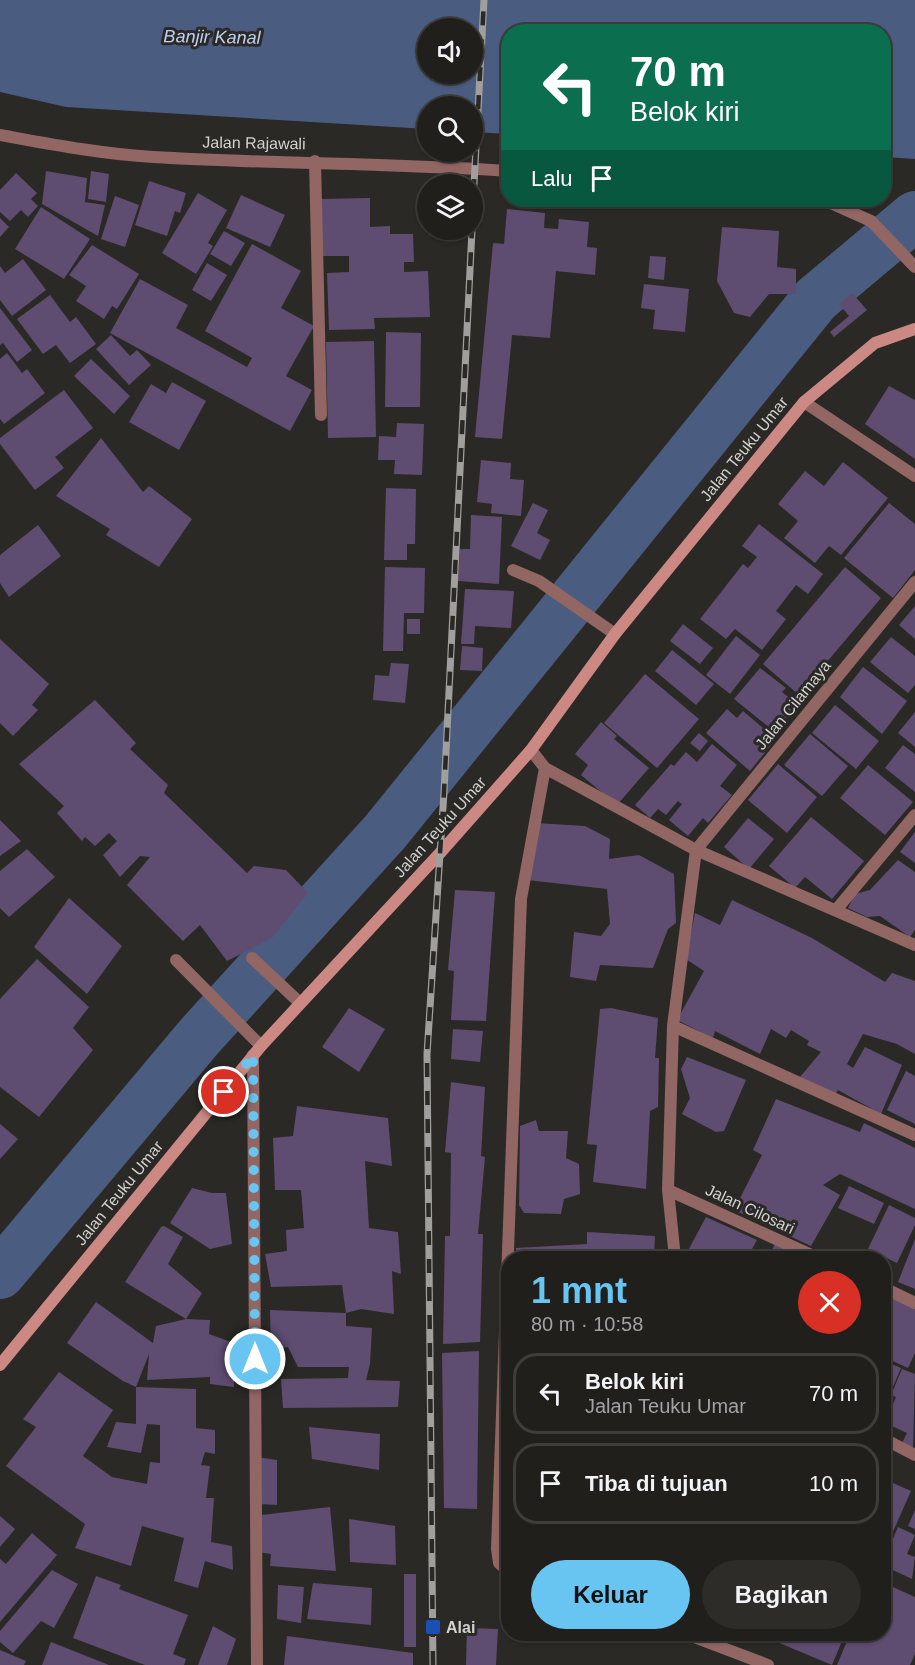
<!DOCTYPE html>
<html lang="id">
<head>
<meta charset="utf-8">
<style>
  body { margin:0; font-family:Helvetica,sans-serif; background:#2d2c29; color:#f1f3f6; height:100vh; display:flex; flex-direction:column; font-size:22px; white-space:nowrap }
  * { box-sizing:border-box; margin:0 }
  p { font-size:20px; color:#a2a2a3 }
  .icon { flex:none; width:33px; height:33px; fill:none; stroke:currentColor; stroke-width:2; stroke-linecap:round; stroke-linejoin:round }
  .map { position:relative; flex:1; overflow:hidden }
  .sheet { position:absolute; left:501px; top:1251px; width:390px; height:390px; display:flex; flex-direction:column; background:#201f1c; border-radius:24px; box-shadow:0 2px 4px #0004,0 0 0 2px #3d3d3b }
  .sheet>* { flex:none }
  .top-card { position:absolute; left:501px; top:24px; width:390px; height:183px; border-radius:24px; box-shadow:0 2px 4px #0004,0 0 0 2px #3d3d3b; background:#0b6e4f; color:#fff; overflow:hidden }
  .tools { position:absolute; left:417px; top:18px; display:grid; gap:12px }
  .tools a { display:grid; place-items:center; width:66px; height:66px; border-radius:50%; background:#201f1c; box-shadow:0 2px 4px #0004,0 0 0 2px #3d3d3b; font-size:30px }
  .pin { position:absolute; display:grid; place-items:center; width:51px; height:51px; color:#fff; margin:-26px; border:3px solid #fff; border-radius:50%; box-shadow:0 2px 6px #0007 }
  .me { position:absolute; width:66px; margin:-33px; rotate:0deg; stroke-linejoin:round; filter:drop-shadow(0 0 4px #0008) }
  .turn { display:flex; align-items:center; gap:21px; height:126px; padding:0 30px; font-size:27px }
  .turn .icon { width:78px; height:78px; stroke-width:2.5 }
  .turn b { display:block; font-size:42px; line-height:51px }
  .then { display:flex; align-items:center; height:57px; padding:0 30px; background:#0003; gap:12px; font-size:22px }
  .round { display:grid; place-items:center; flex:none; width:63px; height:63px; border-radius:32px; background:#2d2c29 }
  .head { display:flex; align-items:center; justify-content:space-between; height:102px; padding:0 30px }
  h1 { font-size:36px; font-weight:700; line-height:45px; color:#68c4f0 }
  .cta { display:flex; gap:12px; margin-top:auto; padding:12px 30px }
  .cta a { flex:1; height:69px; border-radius:36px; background:#68c4f0; color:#111; font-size:24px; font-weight:700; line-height:69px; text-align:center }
  .cta a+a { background:#2d2c29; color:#f1f3f6 }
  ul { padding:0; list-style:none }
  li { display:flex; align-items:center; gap:18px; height:81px; margin:0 12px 9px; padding:0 18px; border:3px solid #3d3d3b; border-radius:24px }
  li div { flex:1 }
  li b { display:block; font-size:22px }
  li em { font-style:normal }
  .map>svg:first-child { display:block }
  .water { fill:#4b5c81; fill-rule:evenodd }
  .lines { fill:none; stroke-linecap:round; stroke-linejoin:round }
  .river { stroke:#4b5c81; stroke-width:50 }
  .building { fill:#5f4c71 }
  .minor { stroke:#916663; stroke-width:12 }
  .tertiary { stroke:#916663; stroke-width:12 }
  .secondary { stroke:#cc8883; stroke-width:12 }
  .rail-casing { stroke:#a09f9d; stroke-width:7 }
  .rail { stroke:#2b2926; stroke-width:4.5; stroke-dasharray:14; stroke-linecap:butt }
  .route { stroke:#68c4f0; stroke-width:10; stroke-dasharray:0 18 }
  .transit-dot { fill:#1a4fb4; stroke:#2b2926; stroke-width:2 }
  .labels { text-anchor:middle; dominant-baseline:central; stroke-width:6; stroke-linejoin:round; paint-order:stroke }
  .street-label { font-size:16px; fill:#d3d2d0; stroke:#2b2926 }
  .poi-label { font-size:16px; font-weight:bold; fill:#d3d2d0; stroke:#2b2926; text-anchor:start }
  .water-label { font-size:18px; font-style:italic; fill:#bed0f6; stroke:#2b2926 }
</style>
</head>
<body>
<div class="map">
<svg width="915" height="1665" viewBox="0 0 915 1665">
  <rect width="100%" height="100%" fill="#2b2926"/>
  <path class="water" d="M0 0H915V159L884 157V32H508V134L473 132 472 106H428L427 129 66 107 0 92ZM428 28H472V74H428Z"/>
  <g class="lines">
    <path class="river" d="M0 1274 199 1037 385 832 816 299 915 216"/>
  </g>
  <path class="building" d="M46 171 87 178 85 202 105 205 98 236 42 204Z
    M91 171 109 174 106 202 88 199Z
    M16 173 37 193 31 199 38 206 28 217 21 210 10 221 0 212V190Z
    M149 181 186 193 180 213 175 211 167 236 135 225Z
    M198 193 227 210 208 243 213 246 196 274 162 253Z
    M241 195 285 215 270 247 226 228Z
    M115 196 139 205 125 247 101 239Z
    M370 198V227L390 226V234H413L414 262H404V272L428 271 430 317 374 318 375 329 329 330 327 273 349 272V256H322L321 199Z
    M41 207 90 239 64 279 15 249Z
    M507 209 545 213 544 228 558 229 559 219 589 222 587 247 597 248 595 275 556 271 550 338 512 335 502 439 475 437 493 243 504 244Z
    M0 218 9 227 0 237Z
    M722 227 779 231 777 267 796 269V294H769L750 317 734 313 717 281Z
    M224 231 245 243 231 266 210 254Z
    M252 244 301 271 281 308 314 326 286 376 312 390 290 431 110 333 140 279 188 305 176 328 247 367 252 358 205 331Z
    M92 245 139 274 117 309 112 306 104 319 76 301 86 286 69 275Z
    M650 256 666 257 664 280 648 278Z
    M23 259 46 290 12 316 0 300V266L5 273Z
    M207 263 227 275 211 301 192 290Z
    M644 284 689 289 685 332 653 329 655 310 641 308Z
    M852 293 867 310 834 337 830 332 849 316 839 304Z
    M50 295 70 322 76 317 96 344 70 363 56 345 43 354 17 319Z
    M0 308 32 350 17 362 3 343 0 345Z
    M386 332 421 333 420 407H385Z
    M111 335 130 356 137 350 151 365 129 385 96 349Z
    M374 341 376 437 328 438 326 342Z
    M7 353 22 373 27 369 45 393 4 424 0 419V359Z
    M91 359 130 396 114 414 74 376Z
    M172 382 206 401 179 450 129 422 151 384 166 393Z
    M889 386 915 400V459L865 424Z
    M64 390 93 428 55 457 64 468 35 490 0 444V438Z
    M397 423 424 424 422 475 394 474 395 460H378L379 436 396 437Z
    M101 438 143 492 149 486 192 519 159 567 106 535 110 529 56 496Z
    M481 460 511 463 510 479 524 480 521 516 491 513 492 504 477 502Z
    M843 462 888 498 841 555 829 546 815 563 784 538 798 521 778 504 805 471 824 486Z
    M386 488 416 489 415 544H407V560H384Z
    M533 503 548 510 537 533 550 540 540 560 511 546Z
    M889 503 915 524V570L893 598 844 558Z
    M471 515 502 517 499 584 458 581 460 549H470Z
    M759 524 823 574 808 594 796 585 776 611 786 619 762 650 735 629 726 639 700 619 743 564 748 568 757 557 742 546Z
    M38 525 61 556 9 597 0 583V555Z
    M385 567 425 568 424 613H404L403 651H383Z
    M845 567 881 598 799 695 763 664Z
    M465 589 514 591 511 628 475 626 474 644H461Z
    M915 606V639L899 625Z
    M407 619H420V634H407Z
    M683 624 713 648 700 664 670 641Z
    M736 636 760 655 730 694 706 675Z
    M891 637 915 656V685L908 693 870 662Z
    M0 639 49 684 32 705 38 710 13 736 0 723Z
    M462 646 483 648 482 671 460 670Z
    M672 650 714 684 696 705 655 671Z
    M391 663 409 664 405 703 373 700 375 675 389 676Z
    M863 667 907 701 882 734 840 697Z
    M760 668 786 688 782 692 797 704 775 732 734 699Z
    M645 674 699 719 657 768 604 723Z
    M95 700 136 743 130 749 168 785 164 793 247 873 254 866 286 870 308 893 272 938 227 961 200 925 183 941 127 885 150 857 140 856 120 877 103 855 117 841 109 833 95 846 85 837 82 841 57 813 64 806 19 764Z
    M835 705 879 741 856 769 812 733Z
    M727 709 737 718 743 711 776 739 750 771 706 733Z
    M915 712V747L898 733Z
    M601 722 617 736 614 739 649 768 617 805 581 775 588 765 575 754Z
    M699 733 708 741 700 751 690 743Z
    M810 734 848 766 822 796 784 765Z
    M712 744 737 765 720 786 732 795 708 823 703 818 688 836 669 820 682 804 678 801 666 815 658 809 650 818 635 805 671 764 674 766 686 752 697 762Z
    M903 745 915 754V792L885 768Z
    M778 764 817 797 787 833 748 800Z
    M868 765 913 802 885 835 840 798Z
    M811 817 864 861 832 899 805 877 795 888 769 866Z
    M748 818 774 839 749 869 724 847Z
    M0 820 21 841 0 856Z
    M535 823 585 826 610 839 609 859 639 855 674 874 676 923 668 929 653 968 600 965 596 981 570 977 574 932 601 936 610 924 607 889 527 880Z
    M915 832V863L900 852Z
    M27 849 55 877 9 917 0 908V871Z
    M898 860 915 872V930L910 937 880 916 867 917 848 908 855 894 870 890Z
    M455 890 495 892 486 1021 451 1020 454 971 448 970Z
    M69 898 122 946 87 994 34 947Z
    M732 900 812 938 885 982 892 973 915 981V1054L897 1044 863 1034 847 1064 853 1068 865 1047 902 1065 881 1114 838 1090 835 1095 800 1077 821 1052 807 1045 809 1041 791 1030 786 1038 771 1029 760 1054 715 1031 713 1038 677 1020 704 971 686 959 695 913 720 925Z
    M37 959 89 1007 73 1028 93 1050 39 1117 0 1087V999Z
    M349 1008 385 1029 359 1072 322 1047Z
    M611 1008 658 1018 655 1058H659L658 1107 650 1111 646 1189 593 1182 597 1145 587 1144 600 1009Z
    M453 1029 483 1031 480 1062 451 1059Z
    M687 1057 746 1080 724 1131 716 1132 682 1114 690 1098 681 1069Z
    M906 1071 915 1076V1124L887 1110Z
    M451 1082 485 1087 481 1156 485 1157 478 1234H483L480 1342 443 1344 445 1236H450L451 1153 445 1152Z
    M776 1099 860 1132 864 1123 915 1148V1209L840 1174 823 1185 840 1195 811 1246 734 1210 762 1155 753 1150Z
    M297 1106 388 1118 392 1166 365 1161 369 1228 398 1232 401 1274 392 1271 394 1314 361 1309 346 1313V1326L372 1328 370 1364 366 1380 400 1381 398 1407 283 1408 281 1379 348 1378 349 1367H298L288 1347 271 1349 270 1310 346 1313 342 1285 271 1287 265 1254 287 1251 286 1230 304 1228 301 1190H275L273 1138 293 1136Z
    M536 1120 539 1131H568L566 1158 579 1164 580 1194 564 1199 561 1214 524 1213 519 1205 520 1126Z
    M0 1124 18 1139 0 1159Z
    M849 1186 884 1203 874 1224 838 1208Z
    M192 1188 212 1193H226L232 1244 210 1249 170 1223Z
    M889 1205 915 1218V1225L897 1263 868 1249Z
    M706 1217 757 1240 747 1258H684Z
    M164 1226 183 1237 168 1264 202 1293 186 1319 125 1282 161 1227Z
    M587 1232 655 1236 654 1258H516V1248L587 1244Z
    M915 1239V1289L898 1282Z
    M776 1242 811 1258H768Z
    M884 1294 915 1308V1353L908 1368 884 1357Z
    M96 1302 153 1343 156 1326 186 1319 210 1320 209 1334 234 1343V1387L210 1384V1377L147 1380 149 1354 136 1387 196 1389V1428L215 1430V1454L205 1452 201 1465 210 1466 206 1498H214L211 1542 232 1546 233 1570 205 1561 198 1588 174 1581 184 1538 142 1526 131 1566 75 1548 85 1524 6 1466 36 1427 23 1419 59 1372 113 1410 83 1456 112 1477 147 1484 150 1462 160 1463V1425L147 1424 141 1453 107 1447 116 1422 136 1424V1387L123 1381 67 1343Z
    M479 1351 477 1509 444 1508 442 1353Z
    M884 1361 901 1368 884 1408Z
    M902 1369 915 1374 913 1448 902 1443 907 1433 885 1423 896 1397 891 1395Z
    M309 1427 380 1434 379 1470 312 1459Z
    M257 1457 277 1460V1505L258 1504Z
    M884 1479 911 1491 884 1552Z
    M330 1507 336 1571 270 1566 271 1554 259 1552 261 1515Z
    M915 1510V1529L908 1526Z
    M0 1516 15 1529 0 1547Z
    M349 1519 395 1526 396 1565 350 1562Z
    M898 1527 915 1535 907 1554 915 1557 912 1579 884 1566V1559Z
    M32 1533 57 1555 0 1622V1559L6 1564Z
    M52 1570 78 1584 54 1628 41 1621 13 1653 0 1642V1631Z
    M404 1574H416V1647H404Z
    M96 1576 121 1585 119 1589 188 1615 173 1654 186 1659 184 1665H145L73 1638Z
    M313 1583 372 1588 371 1625 307 1619Z
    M884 1583 915 1597V1654L910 1665H837L850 1634H884Z
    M278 1585 304 1587 301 1623 277 1619Z
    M213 1626 236 1639 227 1665H198Z
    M467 1628 498 1629 496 1665H466Z
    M781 1634H845L832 1665 777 1642Z
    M287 1636 413 1653V1665H284Z
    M51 1642 109 1665H42Z
    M0 1650 26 1661 24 1665H0Z"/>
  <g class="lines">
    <path class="minor" d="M315 161 321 415
      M804 402 915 476
      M513 570 539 581 615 634
      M531 750 545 768 696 850 915 945
      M836 910 915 815
      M252 958 299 1002
      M176 960 261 1046
      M673 1026 915 1135
      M253 1055 257 1665
      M668 1190 818 1258
      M675 1258 668 1190 673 1026 696 850 915 582
      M884 1288 915 1303
      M884 1439 915 1455
      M508 1571 499 1563 497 1549 521 899 545 768
      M686 1634 768 1665"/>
    <path class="tertiary" d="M0 135C50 144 102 154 153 157 272 164 390 163 508 171
      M824 200 871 221 915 267"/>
    <path class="secondary" d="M0 1365 261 1046 440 853 531 750 615 634 804 402 875 343 915 329"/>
    <g class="rail-casing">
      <path id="rail" d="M472 221 484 0
        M433 1665 427 1054 444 792 472 230"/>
    </g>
    <use href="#rail" class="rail"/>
  </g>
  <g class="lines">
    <path class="route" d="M224 1092 253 1055 255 1359"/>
  </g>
  <rect class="transit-dot" x="425" y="1619" width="16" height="16" rx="3"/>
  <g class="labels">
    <g class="street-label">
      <text transform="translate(254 143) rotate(1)">Jalan Rajawali</text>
      <text transform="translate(744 449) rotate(-51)">Jalan Teuku Umar</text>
      <text transform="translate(793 705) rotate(-51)">Jalan Cilamaya</text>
      <text transform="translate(440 827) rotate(-48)">Jalan Teuku Umar</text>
      <text transform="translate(119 1193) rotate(-51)">Jalan Teuku Umar</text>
      <text transform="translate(750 1209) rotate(25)">Jalan Cilosari</text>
    </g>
    <g class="poi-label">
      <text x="446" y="1627">Alai</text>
    </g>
    <g class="water-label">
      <text transform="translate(212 37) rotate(1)">Banjir Kanal</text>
    </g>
  </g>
</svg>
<div class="tools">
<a><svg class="icon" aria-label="sound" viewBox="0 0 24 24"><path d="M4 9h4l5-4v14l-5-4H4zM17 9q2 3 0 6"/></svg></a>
<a><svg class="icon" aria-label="search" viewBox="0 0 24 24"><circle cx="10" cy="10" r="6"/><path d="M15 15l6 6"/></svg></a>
<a><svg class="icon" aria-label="layers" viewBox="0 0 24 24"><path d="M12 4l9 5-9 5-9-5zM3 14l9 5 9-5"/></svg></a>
</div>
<div class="pin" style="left:224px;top:1092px;background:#d93025"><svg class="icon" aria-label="arrive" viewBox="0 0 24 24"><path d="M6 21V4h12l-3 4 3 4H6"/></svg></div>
<svg class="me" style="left:255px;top:1359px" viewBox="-20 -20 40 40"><circle r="17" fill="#68c4f0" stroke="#fff" stroke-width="3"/><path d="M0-11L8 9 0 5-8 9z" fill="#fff"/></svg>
<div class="top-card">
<div class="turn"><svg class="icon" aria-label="left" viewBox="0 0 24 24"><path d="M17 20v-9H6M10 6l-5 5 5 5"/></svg><div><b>70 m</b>Belok kiri</div></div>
<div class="then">Lalu<svg class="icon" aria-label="arrive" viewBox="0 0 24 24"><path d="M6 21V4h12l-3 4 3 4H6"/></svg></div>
</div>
<section class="sheet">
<div class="head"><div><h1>1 mnt</h1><p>80 m · 10:58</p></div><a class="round" style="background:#d93025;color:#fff"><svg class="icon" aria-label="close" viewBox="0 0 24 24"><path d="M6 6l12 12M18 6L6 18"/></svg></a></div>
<ul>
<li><svg class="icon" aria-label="left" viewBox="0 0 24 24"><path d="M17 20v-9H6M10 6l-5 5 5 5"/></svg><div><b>Belok kiri</b><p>Jalan Teuku Umar</p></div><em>70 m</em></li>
<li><svg class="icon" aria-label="arrive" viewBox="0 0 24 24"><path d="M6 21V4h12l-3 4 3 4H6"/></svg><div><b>Tiba di tujuan</b></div><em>10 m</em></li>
</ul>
<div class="cta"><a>Keluar</a><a>Bagikan</a></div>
</section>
</div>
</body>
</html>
